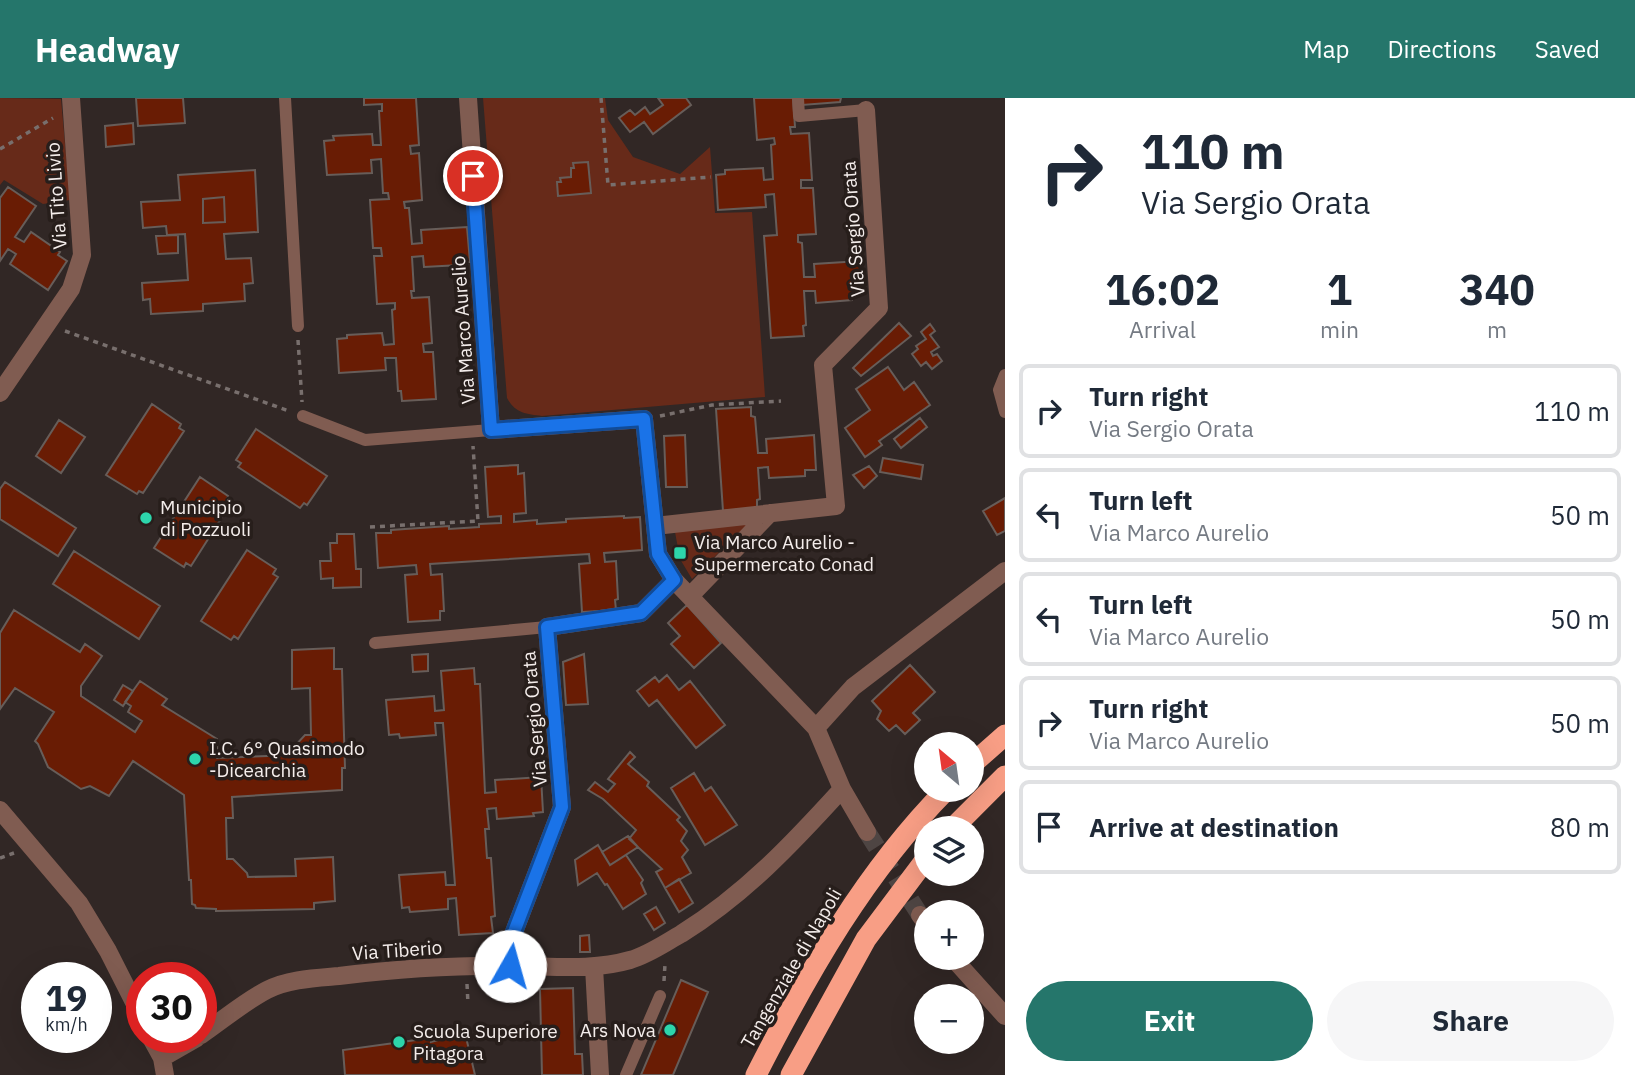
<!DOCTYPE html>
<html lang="en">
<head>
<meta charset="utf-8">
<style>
  body { margin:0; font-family:"IBM Plex Sans",sans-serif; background:#f6f6f7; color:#1f2937; height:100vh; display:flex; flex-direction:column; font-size:26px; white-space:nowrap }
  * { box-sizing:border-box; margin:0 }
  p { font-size:23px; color:#747a83 }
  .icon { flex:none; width:38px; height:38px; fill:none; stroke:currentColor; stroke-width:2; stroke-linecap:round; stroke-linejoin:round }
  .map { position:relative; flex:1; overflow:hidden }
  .sheet { display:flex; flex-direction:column; background:#fff; width:630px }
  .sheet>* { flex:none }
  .guide { background:#fff; color:#1f2937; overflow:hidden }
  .needle { width:46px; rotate:331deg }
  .tools { position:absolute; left:914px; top:634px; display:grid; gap:14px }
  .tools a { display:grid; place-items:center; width:70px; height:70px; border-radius:50%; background:#fff; box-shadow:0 7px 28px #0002; font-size:35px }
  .speed { position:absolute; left:21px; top:864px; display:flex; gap:14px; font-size:35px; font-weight:700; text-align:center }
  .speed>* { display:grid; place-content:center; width:91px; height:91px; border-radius:50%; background:#fff; box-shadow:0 7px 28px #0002; line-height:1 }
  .speed small { font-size:18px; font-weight:400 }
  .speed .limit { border:10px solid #d22; background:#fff; color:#111 }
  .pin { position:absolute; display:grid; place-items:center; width:60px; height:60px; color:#fff; margin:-30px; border:4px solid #fff; border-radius:50%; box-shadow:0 2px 7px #0007 }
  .me { position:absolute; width:77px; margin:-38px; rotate:7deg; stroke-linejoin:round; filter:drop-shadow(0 0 5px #0008) }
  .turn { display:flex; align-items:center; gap:24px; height:147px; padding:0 21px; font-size:32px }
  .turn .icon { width:91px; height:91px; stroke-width:2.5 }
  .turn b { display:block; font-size:49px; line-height:60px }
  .eta { display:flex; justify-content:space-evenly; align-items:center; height:119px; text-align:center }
  .eta b { font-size:42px; font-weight:700; line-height:49px }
  .button { display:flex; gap:14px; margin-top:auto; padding:14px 21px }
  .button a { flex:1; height:80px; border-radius:42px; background:#25766b; color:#fff; font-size:28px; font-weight:700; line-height:80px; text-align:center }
  .button a+a { background:#f6f6f7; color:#1f2937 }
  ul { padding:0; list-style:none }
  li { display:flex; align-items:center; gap:21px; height:94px; margin:0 14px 10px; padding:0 7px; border:4px solid #e0e1e3; border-radius:10px }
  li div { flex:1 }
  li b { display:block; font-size:26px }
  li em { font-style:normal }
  header { display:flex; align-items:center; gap:42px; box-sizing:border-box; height:98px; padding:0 35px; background:#25766b; color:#fff }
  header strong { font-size:33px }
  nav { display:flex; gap:38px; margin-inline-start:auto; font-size:24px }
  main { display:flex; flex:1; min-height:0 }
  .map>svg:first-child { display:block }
  .green { fill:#672a19 }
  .building { fill:#691c04; stroke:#675d59; stroke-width:2; fill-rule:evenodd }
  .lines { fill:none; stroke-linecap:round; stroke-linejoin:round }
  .minor-tunnel { stroke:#4e4543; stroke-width:18; stroke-dasharray:18 9; stroke-linecap:butt }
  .path { stroke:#786f6d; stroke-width:3.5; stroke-dasharray:5 5; stroke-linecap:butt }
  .service { stroke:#805c51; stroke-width:12 }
  .minor { stroke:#805c51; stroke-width:18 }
  .motorway { stroke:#f89e85; stroke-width:21 }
  .route-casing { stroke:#114b97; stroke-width:18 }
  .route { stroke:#1a73e8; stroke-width:12 }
  .poi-dot { fill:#2dd5ab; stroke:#271e1b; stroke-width:2.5 }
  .labels { text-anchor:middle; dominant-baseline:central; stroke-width:7; stroke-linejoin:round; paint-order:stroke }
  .street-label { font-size:19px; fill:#f4edeb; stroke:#271e1b }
  .poi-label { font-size:19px; fill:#f4edeb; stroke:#271e1b; text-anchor:start }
</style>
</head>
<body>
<header>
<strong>Headway</strong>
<nav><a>Map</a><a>Directions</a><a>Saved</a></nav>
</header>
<main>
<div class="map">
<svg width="1005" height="977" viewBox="0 0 1005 977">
  <rect width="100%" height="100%" fill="#312725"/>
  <path class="green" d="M0 0 61 1 70 102 43 106 4 82 0 87Z
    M483 0H605L608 22 633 59 680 76 710 49 715 115 752 114 765 299 542 318C526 316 515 315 507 300Z
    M749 425 692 481 680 461 675 434Z"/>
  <path class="building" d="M136 0H183L185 25 138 28Z
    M364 0H416L419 47 410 48 411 56 419 55 422 102 404 104 405 110H409L412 146 422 145 421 132 467 129 470 164H459L460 167 424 169 423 158 412 159 414 193H411L412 200 429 199 432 245 423 246 424 254H433L436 301 402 303 401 293H398L396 260H385L386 272 339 275 337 241 347 240V237L382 235 384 247 394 246 392 212 395 211V205L377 206 374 158H382L381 150H373L370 102 389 101 388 95H383L381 61 371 62 372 75 327 77 324 43 334 42 333 38 372 36 373 47H381L379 13H382V6L364 7Z
    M658 0H686L691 7 653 36 644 24 630 34 619 20 630 12 635 17 645 9 650 16 663 7Z
    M754 0H793L795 29H790L791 36 809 35 812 82H801V90H813L816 136 798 137V144L802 145 804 179H815L814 166 860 163 862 197H852V202L816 205 815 193H804L806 227 803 228 804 238 771 240 764 138 777 137 774 96 765 97 766 109 718 112 716 77 725 76V72L763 70 764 82 773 81 771 47 775 46 774 40 757 42Z
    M802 0H841L840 4 802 7Z
    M133 25 134 46 106 49 105 28Z
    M588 64 591 95 558 98 557 84H561L560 80 571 79V70H574L573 65Z
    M255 72 258 134 224 136 226 161 251 160 253 185 244 186 245 203 203 206V213L151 216 150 201 143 202 142 185 188 182 185 136 167 137 166 128 143 130 141 104 180 102 178 77ZM224 99 225 124 203 125V101Z
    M8 89 36 108 15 139 24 144 31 134 60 154 58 157 67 163 48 192 10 166 16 156 8 151 0 163V100Z
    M224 99 225 124 203 125V101Z
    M178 137V155L158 156 156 138Z
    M899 225 911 238 861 278 853 270Z
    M930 226 935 233 930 237 939 249 931 254 933 258 937 256 942 263 932 271 926 264 921 268 912 256 918 251 916 248 926 241 921 234Z
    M888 269 904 292 914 284 930 307 879 343 882 347 865 359 845 330 870 312 856 291Z
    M152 306 181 326 179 330 184 333 143 395 139 393 137 396 106 377Z
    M751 309V318L755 319 758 355H767L766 341 814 337 816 372H805V378L769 380 768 369 758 370 760 401 757 402V410L723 413 716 311Z
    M920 320 927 329 901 350 894 341Z
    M59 322 85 339 61 375 36 358Z
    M256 331 327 378 307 407 304 405 300 410 238 369 241 365 236 362Z
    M685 337 687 389H666L664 338Z
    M883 360 923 367 921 381 880 374Z
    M518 367V376L524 375 526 415 514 416V424L537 422V426L566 424V421L624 418V420L640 419 642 452 604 455 605 464 616 463 618 501 615 502 616 512 582 514 579 466 590 465 589 456 430 466 431 477 442 476 444 513H440V522L408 524 405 477 417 476 416 467 378 470 376 435H391V432L449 428V431L479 429V426L501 425V418L488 419 485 369Z
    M869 368 877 378 864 390 853 377Z
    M200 379 228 398 227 402 231 405 191 468 186 465 184 469 154 450Z
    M5 384 76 430 58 458 0 421V391Z
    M1005 400V433L997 437 983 413Z
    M337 436H354L356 471H361V489L333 490V480L321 481 320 463H331L330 445H337Z
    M247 452 276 471 273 476 278 479 238 541 234 538 231 542 201 523Z
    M74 453 160 508 139 541 53 486Z
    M687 507 721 545 694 570 671 546 680 538 668 525Z
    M14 512 80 554 85 546 102 558 81 588V598L135 634 142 623 128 614 131 608 125 604 140 583 167 601 162 607 217 641V660L293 657 292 651 305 637H311L310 590 292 591V552L334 550V571H342L345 670H342V692L232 699 233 720H226L227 761H233L247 775 248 779 296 778 295 761 333 759 335 803 314 805V811L216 813V811L196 810 195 807 192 806 191 782H189L184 697 133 663 109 698 90 688 81 691 48 669 38 646 35 643 54 614 15 590 0 611V535Z
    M428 556V573L413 574 412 557Z
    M584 556 588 606 566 607 563 564Z
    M910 567 935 594 913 615 920 622 905 636 896 627 889 633 877 621 881 613 872 603Z
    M474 570 475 586H480L485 695 496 694 495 682 541 679 543 714 533 715 534 718 497 721 496 710 487 711 489 731H485L487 760H491L495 818 491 819 493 835 459 837 456 800 448 801V811L410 814 409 809 402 810 399 777 445 774 446 787H455L443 625H435L436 637 400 640 399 636 389 637 386 602 434 598 435 613 444 612 441 573Z
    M667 577 679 592 690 583 725 627 696 650 657 602 649 608 637 593 655 579 659 584Z
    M123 587 133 593 123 608 114 602Z
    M630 654 635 659 628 666 649 684 647 688 680 719 677 722 687 733 681 743 688 752 682 759 691 775 665 790 656 774 662 771 629 741 636 732 603 701 588 692 595 684 608 694 615 686 608 681Z
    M694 675 705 693 711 689 737 727 705 747 671 690Z
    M628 738 638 749 610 767 602 754Z
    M598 747 610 767 626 757 643 782 641 785 646 796 623 811 607 786 605 787 597 775 578 787 575 762Z
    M679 781 693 805 679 814 665 790Z
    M656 809 665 825 654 832 644 816Z
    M589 837 590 854H580V838Z
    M681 882 708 894 673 977H641Z
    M573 890 575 956H582L583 977H542L540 891Z
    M465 935 475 977H345L343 952 431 940V944Z"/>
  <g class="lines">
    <path class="minor-tunnel" d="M867 734 920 817"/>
    <path class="path" d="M601 0 608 87 711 79
      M0 51 53 20
      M65 233 289 313
      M298 242 302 304
      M660 318 712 307 781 303
      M370 429 478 423 473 348
      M0 760 14 755
      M664 883 665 866
      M467 886 468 906"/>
    <path class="service" d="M285 0 298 228
      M798 0 799 18 866 12
      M1005 277 999 292 1005 314
      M303 318 365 342 491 332
      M375 545 547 529
      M626 977 660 898"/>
    <path class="minor" d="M468 0 491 332 644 321 658 456 674 482 816 630 842 691 867 734
      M0 295 71 191 82 157 71 0
      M655 428 836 408 823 267 879 210 866 12
      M690 498 770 415
      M816 630 853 589 1005 473
      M0 712 79 805 108 853 142 920
      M920 817 926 825
      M952 859 1005 918
      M510 868 509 847 562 709 547 529 641 515 674 482
      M594 869 600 977
      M201 937C223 922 244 904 267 892 288 881 316 880 339 878 397 871 456 867 514 868 552 868 592 873 630 862 648 857 665 845 681 836 745 796 792 746 842 691
      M151 940 162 960 165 977
      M162 960 197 940"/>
    <path class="motorway" d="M971 667 1005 637
      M953 730 1005 678
      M756 977C809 873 865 774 947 691
      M791 977 866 841 926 761"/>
  </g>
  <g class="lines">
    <g class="route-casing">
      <path id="route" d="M473 78 491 332 644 321 658 456 674 482 641 515 547 529 562 709 509 847 510 868"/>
    </g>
    <use href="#route" class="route"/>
  </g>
  <g class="poi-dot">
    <circle cx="146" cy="420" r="7"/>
    <rect x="673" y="448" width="14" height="14" rx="3.5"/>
    <circle cx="195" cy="661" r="7"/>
    <circle cx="670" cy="932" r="7"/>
    <circle cx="399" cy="944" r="7"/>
  </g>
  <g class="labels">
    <g class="street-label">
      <text transform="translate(56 98) rotate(-94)">Via Tito Livio</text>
      <text transform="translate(853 131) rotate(-94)">Via Sergio Orata</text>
      <text transform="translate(463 232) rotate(-94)">Via Marco Aurelio</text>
      <text transform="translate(534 621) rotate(-95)">Via Sergio Orata</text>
      <text transform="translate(397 852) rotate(-4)">Via Tiberio</text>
      <text transform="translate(791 870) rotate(-60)">Tangenziale di Napoli</text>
    </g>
    <g class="poi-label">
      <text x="160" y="409">Municipio<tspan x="160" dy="22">di Pozzuoli</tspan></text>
      <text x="694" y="444">Via Marco Aurelio -<tspan x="694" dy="22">Supermercato Conad</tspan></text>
      <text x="209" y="650">I.C. 6° Quasimodo<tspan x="209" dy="22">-Dicearchia</tspan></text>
      <text x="656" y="932" text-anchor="end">Ars Nova</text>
      <text x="413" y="933">Scuola Superiore<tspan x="413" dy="22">Pitagora</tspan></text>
    </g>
  </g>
</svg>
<div class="tools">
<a><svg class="needle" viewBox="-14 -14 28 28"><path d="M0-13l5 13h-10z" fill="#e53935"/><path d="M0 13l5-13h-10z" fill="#747a83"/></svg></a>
<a><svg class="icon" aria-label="layers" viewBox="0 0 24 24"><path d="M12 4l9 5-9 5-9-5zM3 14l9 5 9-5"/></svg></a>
<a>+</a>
<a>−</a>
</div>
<div class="speed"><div>19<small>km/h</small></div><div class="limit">30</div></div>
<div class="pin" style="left:473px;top:78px;background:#d93025"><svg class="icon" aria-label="arrive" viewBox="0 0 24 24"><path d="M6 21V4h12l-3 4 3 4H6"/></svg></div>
<svg class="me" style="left:510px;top:868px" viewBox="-20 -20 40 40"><circle r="19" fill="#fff"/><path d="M0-13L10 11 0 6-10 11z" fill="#1a73e8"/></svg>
</div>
<section class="sheet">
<div class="guide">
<div class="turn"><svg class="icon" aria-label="right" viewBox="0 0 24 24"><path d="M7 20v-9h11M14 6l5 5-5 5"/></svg><div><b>110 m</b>Via Sergio Orata</div></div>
</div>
<div class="eta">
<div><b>16:02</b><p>Arrival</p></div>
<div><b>1</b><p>min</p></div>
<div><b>340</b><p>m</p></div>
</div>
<ul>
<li><svg class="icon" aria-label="right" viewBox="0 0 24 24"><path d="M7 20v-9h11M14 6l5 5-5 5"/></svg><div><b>Turn right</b><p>Via Sergio Orata</p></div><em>110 m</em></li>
<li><svg class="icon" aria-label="left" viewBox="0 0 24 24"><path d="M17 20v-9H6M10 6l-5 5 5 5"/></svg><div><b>Turn left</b><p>Via Marco Aurelio</p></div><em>50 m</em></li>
<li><svg class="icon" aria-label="left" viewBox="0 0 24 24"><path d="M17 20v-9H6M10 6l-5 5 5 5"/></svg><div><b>Turn left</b><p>Via Marco Aurelio</p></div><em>50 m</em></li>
<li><svg class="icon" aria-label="right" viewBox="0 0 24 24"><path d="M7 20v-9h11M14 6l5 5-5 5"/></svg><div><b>Turn right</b><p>Via Marco Aurelio</p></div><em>50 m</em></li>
<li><svg class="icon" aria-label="arrive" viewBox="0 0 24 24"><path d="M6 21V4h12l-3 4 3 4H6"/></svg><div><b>Arrive at destination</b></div><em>80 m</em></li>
</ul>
<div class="button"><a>Exit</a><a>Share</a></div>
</section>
</main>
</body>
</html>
